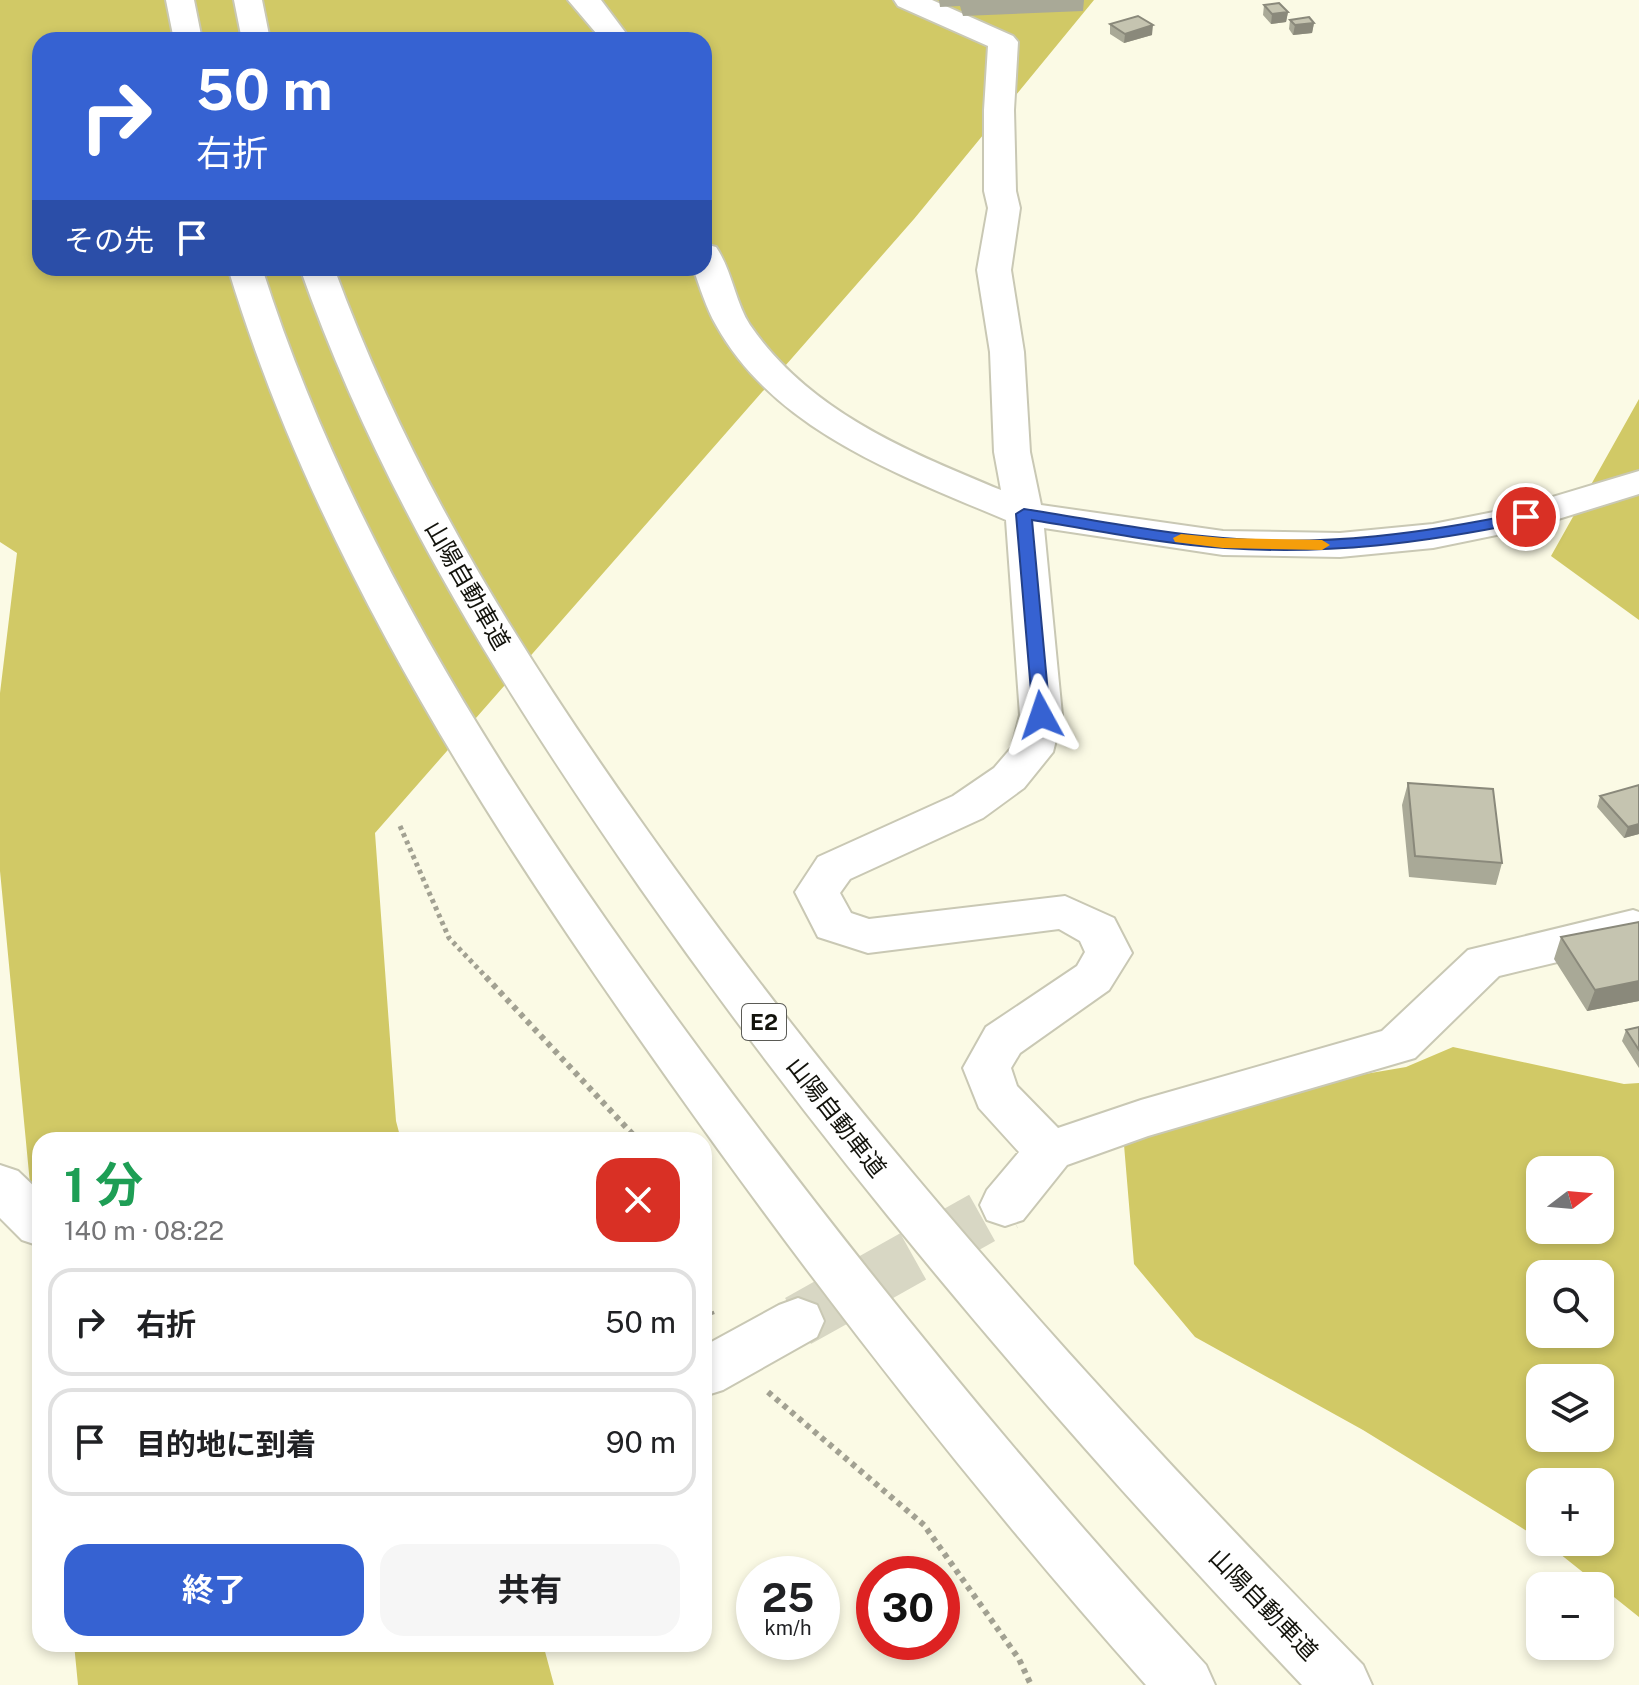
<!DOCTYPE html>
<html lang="ja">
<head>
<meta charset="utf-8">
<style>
  body { margin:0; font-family:"Public Sans","Noto Sans JP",sans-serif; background:#f6f6f6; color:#202124; height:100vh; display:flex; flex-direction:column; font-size:30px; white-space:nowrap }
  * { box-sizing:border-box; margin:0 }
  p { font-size:26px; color:#757577 }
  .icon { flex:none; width:44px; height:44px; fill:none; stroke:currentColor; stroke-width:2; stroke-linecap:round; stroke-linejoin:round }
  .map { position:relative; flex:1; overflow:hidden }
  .sheet { position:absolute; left:32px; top:1132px; width:680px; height:520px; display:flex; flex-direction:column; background:#fff; border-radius:24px; box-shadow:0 4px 12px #0003 }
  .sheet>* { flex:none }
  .guide { position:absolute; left:32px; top:32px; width:680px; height:244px; border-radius:24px; box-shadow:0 4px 12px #0003; background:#3662d2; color:#fff; overflow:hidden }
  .needle { width:52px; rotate:74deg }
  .controls { position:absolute; left:1526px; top:1156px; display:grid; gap:16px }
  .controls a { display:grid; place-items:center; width:88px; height:88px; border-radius:16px; background:#fff; box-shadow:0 4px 12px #0003; font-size:40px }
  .speed { position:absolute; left:736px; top:1556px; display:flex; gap:16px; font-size:40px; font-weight:700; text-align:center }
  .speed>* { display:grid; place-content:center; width:104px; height:104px; border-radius:50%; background:#fff; box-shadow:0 4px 12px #0003; line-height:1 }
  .speed small { font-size:20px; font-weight:400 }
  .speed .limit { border:12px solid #d22; background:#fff; color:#111 }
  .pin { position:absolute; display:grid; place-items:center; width:68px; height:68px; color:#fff; margin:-34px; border:4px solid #fff; border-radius:50%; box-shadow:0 2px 8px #0007 }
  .me { position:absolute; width:88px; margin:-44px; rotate:355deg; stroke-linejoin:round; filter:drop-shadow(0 0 6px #0008) }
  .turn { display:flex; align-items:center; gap:28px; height:168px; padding:0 32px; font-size:36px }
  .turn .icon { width:104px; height:104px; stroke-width:2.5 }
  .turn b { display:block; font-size:56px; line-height:68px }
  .then { display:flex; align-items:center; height:76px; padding:0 32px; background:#0003; gap:16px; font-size:30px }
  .round { display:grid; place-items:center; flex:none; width:84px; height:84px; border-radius:24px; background:#f6f6f6 }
  .head { display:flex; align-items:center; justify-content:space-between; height:136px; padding:0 32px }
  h1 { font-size:48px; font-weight:700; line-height:60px; color:#1e9e55 }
  .button { display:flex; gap:16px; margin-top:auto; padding:16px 32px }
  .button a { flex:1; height:92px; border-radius:24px; background:#3662d2; color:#fff; font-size:32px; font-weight:700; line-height:92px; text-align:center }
  .button a+a { background:#f6f6f6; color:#202124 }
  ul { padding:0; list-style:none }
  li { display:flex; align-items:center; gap:24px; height:108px; margin:0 16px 12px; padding:0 16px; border:4px solid #e0e0e0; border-radius:24px }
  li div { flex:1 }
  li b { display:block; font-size:30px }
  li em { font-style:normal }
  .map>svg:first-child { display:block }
  .green { fill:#d1c966; fill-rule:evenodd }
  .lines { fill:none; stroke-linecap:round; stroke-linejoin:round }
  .minor-tunnel { stroke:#d8d7c4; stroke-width:53; stroke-dasharray:53 26; stroke-linecap:butt }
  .minor-casing { stroke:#c9c8b4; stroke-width:4 }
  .highway-casing { stroke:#c9c8b4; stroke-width:4 }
  .path-far1 { stroke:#a2a192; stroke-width:5; stroke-dasharray:4 4; stroke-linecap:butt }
  .path { stroke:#a2a192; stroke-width:6; stroke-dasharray:5 5; stroke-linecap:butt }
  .minor { fill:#fff; fill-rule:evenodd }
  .highway { fill:#fff; fill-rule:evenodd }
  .wall { fill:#a9a997 }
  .shaded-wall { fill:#8a897b }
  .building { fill:#c5c4b0; stroke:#8a897b; stroke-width:2 }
  .route { fill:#3662d2; stroke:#234088; stroke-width:2 }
  .slow { fill:#f59e0b }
  .labels { text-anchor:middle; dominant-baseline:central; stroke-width:6; stroke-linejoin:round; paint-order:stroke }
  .shield { fill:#fff; stroke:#5a5a55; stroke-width:2 }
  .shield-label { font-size:22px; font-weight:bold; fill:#13130c }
  .street-label { font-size:24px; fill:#13130c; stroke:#fff }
</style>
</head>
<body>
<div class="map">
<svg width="1639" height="1685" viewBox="0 0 1639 1685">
  <rect width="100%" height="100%" fill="#fbfae5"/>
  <path class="green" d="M0 0H1094L914 219 375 833 396 1121 401 1140H40V1288L0 871V693L17 553 0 542ZM40 40H704V268H40Z
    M1639 399V620L1551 556Z
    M1453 1047 1624 1084 1639 1083V1617L1545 1542H1600V1482H1540V1539L1363 1430 1195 1337 1134 1264 1123 1133 1265 1091 1406 1067ZM1540 1170H1600V1230H1540ZM1540 1274H1600V1334H1540ZM1540 1378H1600V1438H1540Z
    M74 1644H543L554 1685H78Z"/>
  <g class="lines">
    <path class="minor-tunnel" d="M798 1321 1005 1205"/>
    <g class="minor-casing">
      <path id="minor" d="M568 0H601L631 40H602Z
        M894 0H932L1013 36 1018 42 1014 110 1016 191 1020 208 1011 270 1024 352 1030 452 1041 505 1223 531 1340 533 1433 524 1519 507 1639 471V494L1526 529 1433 548 1340 557 1223 555 1044 528 1062 715 1053 752 1024 788 983 818 850 879 840 893 851 913 869 919 1065 896 1114 918 1132 953 1109 990 1020 1053 1011 1068 1017 1086 1058 1128 1141 1100 1382 1031 1468 950 1633 910 1639 912V948L1629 945 1499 976 1415 1058 1148 1136 1067 1165 1023 1220 1005 1226 987 1220 980 1205 987 1190 1019 1152 979 1108 963 1068 986 1027 1077 966 1085 952 1080 941 1059 929 868 953 818 937 795 892 818 857 953 796 994 768 1012 747 1020 715 1006 520C900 475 775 431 716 325 706 308 700 287 693 268H704V244L716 247C732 270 735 302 750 325 810 412 907 451 1001 490L994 452 990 352 977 270 988 208 984 191V110L988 46 898 6Z
        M0 1165 18 1171 40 1192V1246L22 1240 0 1218Z
        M798 1298 817 1305 824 1321 817 1337 723 1390 704 1396V1346L779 1305Z"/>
    </g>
    <g class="highway-casing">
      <path id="highway" d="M166 0H194L202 40H174Z
        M234 0H262L270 40H242Z
        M228 268H262C354 556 524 812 702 1053 860 1266 1026 1470 1206 1665L1215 1685H1146C976 1494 818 1291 670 1082 492 831 318 565 228 268Z
        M300 268H334C417 493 535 675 675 869 881 1154 1117 1414 1363 1665L1372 1685H1302C1064 1434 839 1172 641 889 503 690 381 497 300 268Z"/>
    </g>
    <path class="path-far1" d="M400 826 449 938 488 979"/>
    <path class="path" d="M486 977 638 1140
      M704 1293 712 1315
      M768 1392 924 1525 1019 1659 1031 1685"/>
    <use href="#minor" class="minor"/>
    <use href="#highway" class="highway"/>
  </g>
  <path class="wall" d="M939 0H1084L1083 11 963 16 960 6 940 7Z
    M1264 5 1288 12 1286 22 1271 24 1263 15Z
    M1290 20 1314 23 1312 33 1293 35 1289 29Z
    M1110 24 1152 35 1124 43 1110 34Z
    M1408 783 1502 863 1496 885 1409 877 1402 805Z
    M1600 796 1639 834 1624 838 1597 807Z
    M1639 922V1001L1587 1011 1554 959 1561 937Z
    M1639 1027V1068L1622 1041 1626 1030Z"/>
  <path class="shaded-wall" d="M1288 12 1286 22 1271 24 1272 14Z
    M1314 23 1312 33 1293 35 1295 25Z
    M1153 25 1152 35 1124 43 1125 34Z
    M1639 824V834L1624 838 1628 827Z
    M1639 981V1001L1587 1011 1595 990Z"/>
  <path class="building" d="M1279 3 1288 12 1272 14 1264 5Z
    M1138 16 1153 25 1125 34 1110 24Z
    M1309 17 1314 23 1295 25 1290 20Z
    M1408 783 1493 789 1502 863 1415 856Z
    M1639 785V824L1628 827 1600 796Z
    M1639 922V981L1595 990 1561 937Z
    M1639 1027V1050L1626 1030Z"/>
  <path class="route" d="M1024 509C1090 519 1157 533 1223 538 1326 547 1426 533 1526 512L1534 517 1526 522C1423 543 1330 555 1225 548 1161 544 1095 530 1032 520L1050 715 1041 721 1033 715 1016 514Z"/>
  <path class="slow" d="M1181 534 1223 538 1322 540 1330 545 1322 550 1223 548 1175 542 1173 538Z"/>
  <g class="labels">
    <rect class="shield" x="742" y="1004" width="44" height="36" rx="6"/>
    <g class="shield-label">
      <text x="764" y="1022">E2</text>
    </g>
    <g class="street-label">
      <text transform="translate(468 585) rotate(60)">山陽自動車道</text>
      <text transform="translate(837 1117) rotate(52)">山陽自動車道</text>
      <text transform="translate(1264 1604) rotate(46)">山陽自動車道</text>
    </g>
  </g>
</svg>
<div class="controls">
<a><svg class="needle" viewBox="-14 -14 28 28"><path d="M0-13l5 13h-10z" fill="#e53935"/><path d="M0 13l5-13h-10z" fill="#757577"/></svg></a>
<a><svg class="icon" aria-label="search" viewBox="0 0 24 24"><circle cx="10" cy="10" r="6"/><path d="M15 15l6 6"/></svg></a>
<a><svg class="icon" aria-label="layers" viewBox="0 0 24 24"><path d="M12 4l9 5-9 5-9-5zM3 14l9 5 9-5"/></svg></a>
<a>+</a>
<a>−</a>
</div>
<div class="speed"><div>25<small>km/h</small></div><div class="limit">30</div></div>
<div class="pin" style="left:1526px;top:517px;background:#d93025"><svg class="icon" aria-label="arrive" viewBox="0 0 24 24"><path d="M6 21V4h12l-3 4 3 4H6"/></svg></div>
<svg class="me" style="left:1041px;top:715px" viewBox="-20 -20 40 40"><path d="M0-17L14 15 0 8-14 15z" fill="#3662d2" stroke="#fff" stroke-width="4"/></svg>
<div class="guide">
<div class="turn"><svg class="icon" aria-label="right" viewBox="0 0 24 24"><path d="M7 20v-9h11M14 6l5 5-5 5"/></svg><div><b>50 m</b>右折</div></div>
<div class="then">その先<svg class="icon" aria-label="arrive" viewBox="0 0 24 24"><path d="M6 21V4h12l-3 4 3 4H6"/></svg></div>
</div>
<section class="sheet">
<div class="head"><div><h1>1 分</h1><p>140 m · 08:22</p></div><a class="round" style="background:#d93025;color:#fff"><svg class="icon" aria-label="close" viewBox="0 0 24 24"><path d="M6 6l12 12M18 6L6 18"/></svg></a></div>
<ul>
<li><svg class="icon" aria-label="right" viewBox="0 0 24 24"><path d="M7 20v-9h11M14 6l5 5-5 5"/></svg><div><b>右折</b></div><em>50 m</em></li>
<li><svg class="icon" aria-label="arrive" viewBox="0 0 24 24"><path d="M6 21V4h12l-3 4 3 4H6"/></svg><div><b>目的地に到着</b></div><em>90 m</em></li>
</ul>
<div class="button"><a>終了</a><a>共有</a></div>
</section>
</div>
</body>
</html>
